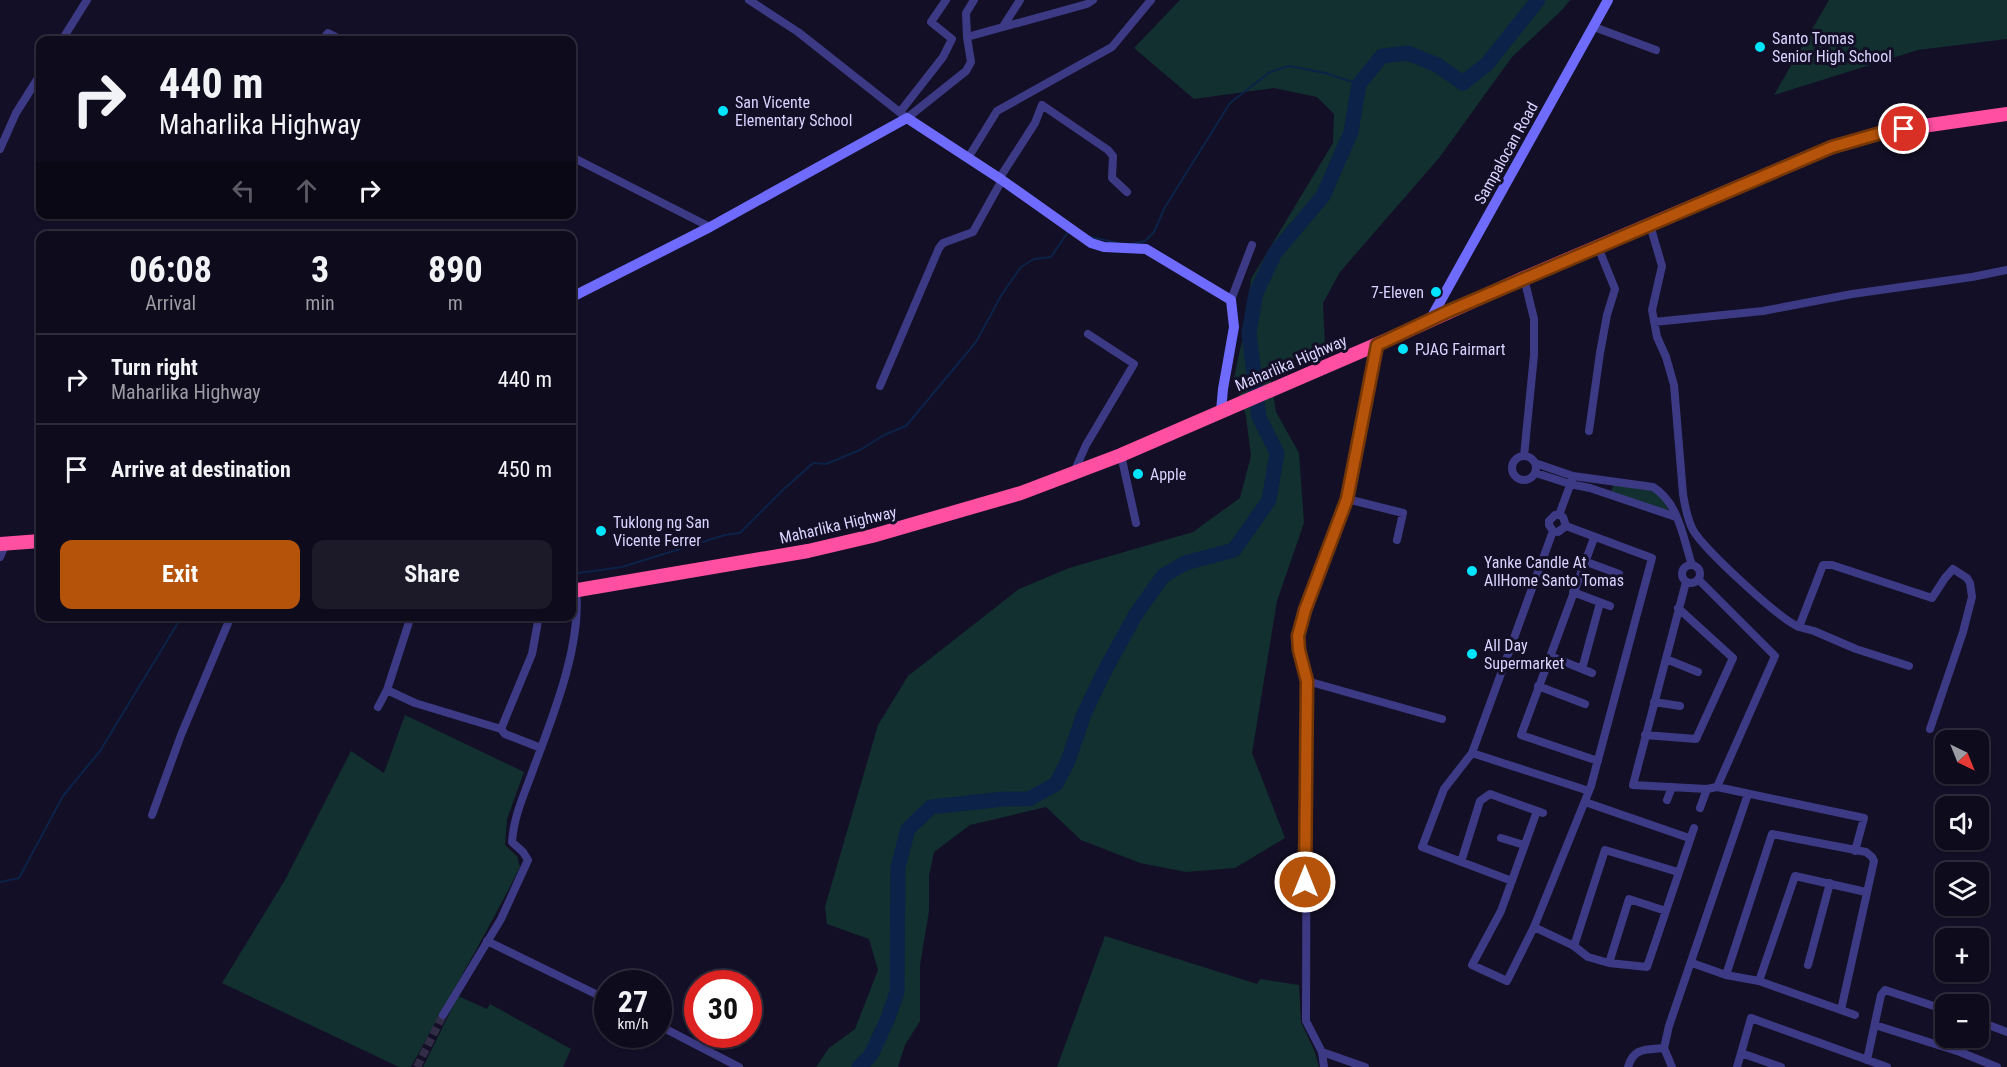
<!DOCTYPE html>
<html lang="en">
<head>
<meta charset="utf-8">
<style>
  body { margin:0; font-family:"Roboto Condensed",sans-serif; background:#1c1929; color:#f1f3f6; height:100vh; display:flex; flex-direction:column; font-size:22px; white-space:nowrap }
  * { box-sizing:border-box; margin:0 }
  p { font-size:20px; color:#9b9ba3 }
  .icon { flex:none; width:33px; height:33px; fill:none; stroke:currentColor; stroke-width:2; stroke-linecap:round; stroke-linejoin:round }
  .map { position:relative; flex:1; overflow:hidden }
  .drawer { position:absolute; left:36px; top:231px; width:540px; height:390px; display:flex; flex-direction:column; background:#0e0b1c; border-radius:12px; box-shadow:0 2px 4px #0004,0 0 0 2px #2e2b3b }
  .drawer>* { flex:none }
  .banner { position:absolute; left:36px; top:36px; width:540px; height:183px; border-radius:12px; box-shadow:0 2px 4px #0004,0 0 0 2px #2e2b3b; background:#0e0b1c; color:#f1f3f6; overflow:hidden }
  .needle { width:39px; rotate:137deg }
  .fabs { position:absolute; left:1935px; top:730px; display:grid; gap:12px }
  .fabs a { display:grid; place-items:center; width:54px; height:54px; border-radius:12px; background:#0e0b1c; box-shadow:0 2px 4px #0004,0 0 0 2px #2e2b3b; font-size:30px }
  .speed { position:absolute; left:594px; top:970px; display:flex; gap:12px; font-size:30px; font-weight:700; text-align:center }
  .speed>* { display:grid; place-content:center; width:78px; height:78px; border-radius:50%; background:#0e0b1c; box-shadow:0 2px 4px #0004,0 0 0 2px #2e2b3b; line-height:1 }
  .speed small { font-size:15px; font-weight:400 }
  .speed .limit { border:9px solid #d22; background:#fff; color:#111 }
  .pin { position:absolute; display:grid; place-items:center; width:51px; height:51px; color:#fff; margin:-26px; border:3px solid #fff; border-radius:50%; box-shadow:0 2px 6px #0007 }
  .me { position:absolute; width:66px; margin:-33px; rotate:0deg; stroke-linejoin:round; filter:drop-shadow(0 0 4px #0008) }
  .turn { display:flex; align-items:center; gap:21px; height:126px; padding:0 24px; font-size:27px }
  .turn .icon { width:78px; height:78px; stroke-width:2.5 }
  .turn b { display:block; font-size:42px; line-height:51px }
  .lanes { display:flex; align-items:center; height:57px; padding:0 24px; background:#0003; justify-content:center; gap:30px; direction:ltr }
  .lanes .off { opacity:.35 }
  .eta { display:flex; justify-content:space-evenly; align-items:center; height:102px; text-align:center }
  .eta b { font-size:36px; font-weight:700; line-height:42px }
  .primary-button { display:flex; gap:12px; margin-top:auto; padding:12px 24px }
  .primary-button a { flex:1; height:69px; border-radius:12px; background:#b45309; color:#fff; font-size:24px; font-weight:700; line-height:69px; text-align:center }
  .primary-button a+a { background:#1c1929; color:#f1f3f6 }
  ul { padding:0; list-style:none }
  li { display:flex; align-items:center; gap:18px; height:90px; padding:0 24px; border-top:2px solid #2e2b3b }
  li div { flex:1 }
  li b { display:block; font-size:22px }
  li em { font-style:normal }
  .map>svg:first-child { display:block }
  .green { fill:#12302f }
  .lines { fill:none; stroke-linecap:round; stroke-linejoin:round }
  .stream { stroke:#0c2248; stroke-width:2 }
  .river { stroke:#0c2248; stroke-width:15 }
  .street-tunnel { stroke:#312d47; stroke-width:8; stroke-dasharray:8 4; stroke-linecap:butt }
  .street { stroke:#3d3a85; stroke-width:8 }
  .secondary { stroke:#6f6bff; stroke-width:10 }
  .highway { stroke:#ff4fa3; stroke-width:14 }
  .route-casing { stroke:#753606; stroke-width:15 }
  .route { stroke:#b45309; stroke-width:10 }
  .poi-dot { fill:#00e5ff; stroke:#130f26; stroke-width:2 }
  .labels { text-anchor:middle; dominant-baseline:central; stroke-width:6; stroke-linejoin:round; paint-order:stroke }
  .poi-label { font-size:16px; fill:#d9d4ff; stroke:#130f26; text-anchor:start }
  .street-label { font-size:16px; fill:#d9d4ff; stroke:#130f26 }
</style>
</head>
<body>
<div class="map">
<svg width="2007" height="1067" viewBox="0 0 2007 1067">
  <rect width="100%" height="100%" fill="#130f26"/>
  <path class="green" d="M1180 0H1570L1563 9 1512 57 1439 158 1340 272 1323 303 1325 347 1269 369 1276 412 1299 453 1304 523 1277 601 1252 753 1285 838 1235 868 1186 872 1140 863 1081 840 1046 807 970 825 934 852 929 876V911L920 965V1021L905 1045 898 1067H816L829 1048 855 1029 878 970 869 939 827 924 825 907 878 725 908 676 1019 589 1069 568 1193 532 1240 498 1251 456 1246 416 1234 378 1244 331 1251 279 1333 143 1334 114 1317 97 1274 88 1194 99 1134 48Z
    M1829 0H2007V39L1918 50 1774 95Z
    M1614 484C1636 487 1660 485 1668 510L1664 512 1611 491Z
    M405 715 524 772 507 819 505 845 517 856 520 867C486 935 447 1000 411 1067H399L222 983 285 880 351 751 384 773Z
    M1105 936 1257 984 1260 979 1299 985 1301 1022 1315 1052 1319 1067H1057Z
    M458 996 487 1009 490 1004 571 1049 563 1067H423Z"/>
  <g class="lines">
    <path class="stream" d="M1091 237 1118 243
      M1132 244 1145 241 1154 232 1165 207 1230 103 1270 72 1289 66 1325 73 1359 84
      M572 574 622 567 725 535 740 533 784 489 813 463 826 464 860 450 884 435 906 426 976 342 1002 294 1021 267 1034 259 1051 257 1068 232
      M0 882 19 878 63 796 100 751 182 616"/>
    <path class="river" d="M859 1067 871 1055 888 1018 897 992 898 867 908 829 931 807 1004 799H1029L1056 784 1068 761 1084 714 1104 672 1136 614 1163 576 1185 563 1234 550 1269 500 1277 453 1259 417 1249 333 1256 293 1275 253 1323 196 1351 132 1359 84 1382 56 1408 53 1437 65 1463 83 1487 64 1538 0"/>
    <path class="street-tunnel" d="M417 1067 443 1015"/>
    <path class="street" d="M749 0 798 32 907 118 966 71 971 62 967 37 966 13 974 0
      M1004 25 1020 0
      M1594 27 1656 50
      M967 37 1087 4 1093 0
      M62 40 87 0
      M322 40 328 33 342 40
      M900 112 943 57 952 39 931 22 946 0
      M0 149 16 113 40 75
      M572 157 710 227
      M968 158 997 111 1112 47 1151 0
      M999 179 1035 123 1042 105 1108 150 1113 156 1112 178 1127 192
      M1650 225 1662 266 1652 310 1657 337 1666 357 1674 385 1683 494C1685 506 1687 519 1693 530 1704 549 1779 619 1799 627L1823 565H1832L1932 598 1945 578 1953 569 1967 578 1970 583 1972 597 1963 632 1930 729
      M1231 300 1252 245
      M1654 322 1763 311 1852 294 1972 277 2007 270
      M880 386 939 248 943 243 973 232 1002 180
      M1589 431 1600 353 1607 315 1615 289 1598 247
      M1121 455 1136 523
      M1524 456 1534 355V319L1524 278
      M1512 468a12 12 0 1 1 24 0a12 12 0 1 1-24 0Z
      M1535 463 1573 476 1653 487C1679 503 1683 538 1692 565
      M1074 472 1086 445 1134 364 1088 334
      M1536 473 1570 484 1590 488 1676 517
      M1347 499 1403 513 1397 540
      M1559 515 1563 517 1566 526 1558 532 1553 531 1549 525V521L1555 515H1559L1572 480
      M1594 538 1521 735 1598 761
      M0 557 6 543
      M1584 561 1619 574
      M1682 574a9 9 0 1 1 18 0a9 9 0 1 1-18 0Z
      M1698 579 1775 656 1717 787
      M1686 582 1633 785 1707 789 1717 787 1864 818 1855 851
      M1573 592 1610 606
      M411 616 387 690 415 703 501 729 505 734 541 748
      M1799 627 1814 631 1856 649 1909 666
      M1550 656 1592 673
      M1666 659 1698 672
      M1582 669 1600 603
      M1307 681 1442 719
      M1538 686 1585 704
      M1654 702 1680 706
      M378 707 387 690
      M501 729 532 654 539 616
      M1645 735 1696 739 1733 658 1678 608
      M1472 753 1589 791
      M1667 800 1672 787
      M1585 802 1689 838
      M1700 808 1707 789
      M1537 811 1501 911 1472 965 1507 981 1534 927 1591 786 1652 558 1566 526
      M152 815 181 735 231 616
      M1501 838 1524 845
      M1461 862 1480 801 1490 794 1543 813
      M1512 881 1422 847 1444 789 1472 753 1553 531
      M1534 927 1574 946 1588 957 1609 963 1647 967 1694 828
      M487 941 608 1000
      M1574 946 1605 850 1678 872
      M1609 963 1629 899 1666 911
      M1692 963 1726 975 1759 981 1855 1015
      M1808 965 1830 883
      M1726 975 1772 834 1866 852 1872 857 1874 861 1841 1010
      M1759 981 1795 876 1866 892
      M443 1015 501 919 528 860 523 852 512 842C514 814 525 793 534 767 553 716 582 644 576 590
      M1978 1021 2007 1032
      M658 1025 739 1067
      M1875 1025 1960 1052 1997 1067
      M1322 1052 1365 1067
      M1741 1053 1781 1067
      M1867 1060 1881 995 1885 990 1946 1010
      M1324 1067 1322 1052 1306 1021 1307 681 1298 636 1305 610 1347 499 1377 345
      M1628 1067C1634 1047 1646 1050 1664 1048
      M1672 1067 1664 1048 1669 1026 1748 794
      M1737 1067 1751 1018 1887 1067"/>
    <path class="secondary" d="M572 297 710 227 907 118 1002 180 1091 243 1104 247 1146 249 1231 300 1234 327 1223 389 1221 411
      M1430 320 1608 0"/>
    <path class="highway" d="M0 544 40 541
      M572 591 808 551 872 536 1021 493 1121 455 1387 340 1524 278 1832 147 1888 131 2007 114"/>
  </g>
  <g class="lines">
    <g class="route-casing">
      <path id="route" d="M1305 882 1307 681 1299 650 1298 636 1305 610 1347 499 1377 345 1449 311 1832 147 1888 131 1904 129"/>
    </g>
    <use href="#route" class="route"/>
  </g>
  <g class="poi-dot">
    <circle cx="1760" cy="47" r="6"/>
    <circle cx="723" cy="111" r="6"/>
    <circle cx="1436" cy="292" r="6"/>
    <circle cx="1403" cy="349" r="6"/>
    <circle cx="1138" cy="474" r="6"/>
    <circle cx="601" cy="531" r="6"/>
    <circle cx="1472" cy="571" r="6"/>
    <circle cx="1472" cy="654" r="6"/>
  </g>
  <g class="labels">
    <g class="poi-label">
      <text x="1772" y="38">Santo Tomas<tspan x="1772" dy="18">Senior High School</tspan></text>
      <text x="735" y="102">San Vicente<tspan x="735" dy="18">Elementary School</tspan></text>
      <text x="1424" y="292" text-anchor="end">7-Eleven</text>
      <text x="1415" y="349">PJAG Fairmart</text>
      <text x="1150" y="474">Apple</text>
      <text x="613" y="522">Tuklong ng San<tspan x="613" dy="18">Vicente Ferrer</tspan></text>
      <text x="1484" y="562">Yanke Candle At<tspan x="1484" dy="18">AllHome Santo Tomas</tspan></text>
      <text x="1484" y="645">All Day<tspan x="1484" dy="18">Supermarket</tspan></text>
    </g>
    <g class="street-label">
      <text transform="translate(1506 153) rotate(-61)">Sampalocan Road</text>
      <text transform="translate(1291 363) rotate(-23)">Maharlika Highway</text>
      <text transform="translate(838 525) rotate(-13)">Maharlika Highway</text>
    </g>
  </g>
</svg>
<div class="fabs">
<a><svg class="needle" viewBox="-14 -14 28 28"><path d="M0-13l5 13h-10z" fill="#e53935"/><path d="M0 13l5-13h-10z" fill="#9b9ba3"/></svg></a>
<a><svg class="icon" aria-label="sound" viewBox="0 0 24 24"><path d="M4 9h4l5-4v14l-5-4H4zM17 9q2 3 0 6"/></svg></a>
<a><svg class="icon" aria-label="layers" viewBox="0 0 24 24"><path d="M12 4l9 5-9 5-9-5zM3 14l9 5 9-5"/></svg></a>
<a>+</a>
<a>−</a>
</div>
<div class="speed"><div>27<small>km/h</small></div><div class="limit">30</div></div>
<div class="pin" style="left:1904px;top:129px;background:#d93025"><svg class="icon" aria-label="arrive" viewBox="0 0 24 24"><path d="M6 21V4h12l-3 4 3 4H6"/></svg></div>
<svg class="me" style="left:1305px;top:882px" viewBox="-20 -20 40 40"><circle r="17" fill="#b45309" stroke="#fff" stroke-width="3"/><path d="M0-11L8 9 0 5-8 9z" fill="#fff"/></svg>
<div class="banner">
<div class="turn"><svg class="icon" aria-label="right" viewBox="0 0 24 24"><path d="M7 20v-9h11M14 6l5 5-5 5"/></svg><div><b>440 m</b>Maharlika Highway</div></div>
<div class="lanes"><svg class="icon off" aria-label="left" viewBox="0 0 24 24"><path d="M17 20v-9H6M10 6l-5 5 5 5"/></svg><svg class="icon off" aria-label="ahead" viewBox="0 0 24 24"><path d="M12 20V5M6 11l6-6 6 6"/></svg><svg class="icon" aria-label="right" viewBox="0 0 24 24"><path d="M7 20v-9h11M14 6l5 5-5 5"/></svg></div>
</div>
<section class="drawer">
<div class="eta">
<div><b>06:08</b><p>Arrival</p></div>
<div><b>3</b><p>min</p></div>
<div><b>890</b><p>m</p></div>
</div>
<ul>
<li><svg class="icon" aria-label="right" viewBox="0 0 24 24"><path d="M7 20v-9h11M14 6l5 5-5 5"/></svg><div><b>Turn right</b><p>Maharlika Highway</p></div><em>440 m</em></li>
<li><svg class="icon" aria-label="arrive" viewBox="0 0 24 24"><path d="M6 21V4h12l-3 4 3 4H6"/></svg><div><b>Arrive at destination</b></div><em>450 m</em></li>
</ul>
<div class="primary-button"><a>Exit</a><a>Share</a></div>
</section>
</div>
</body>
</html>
